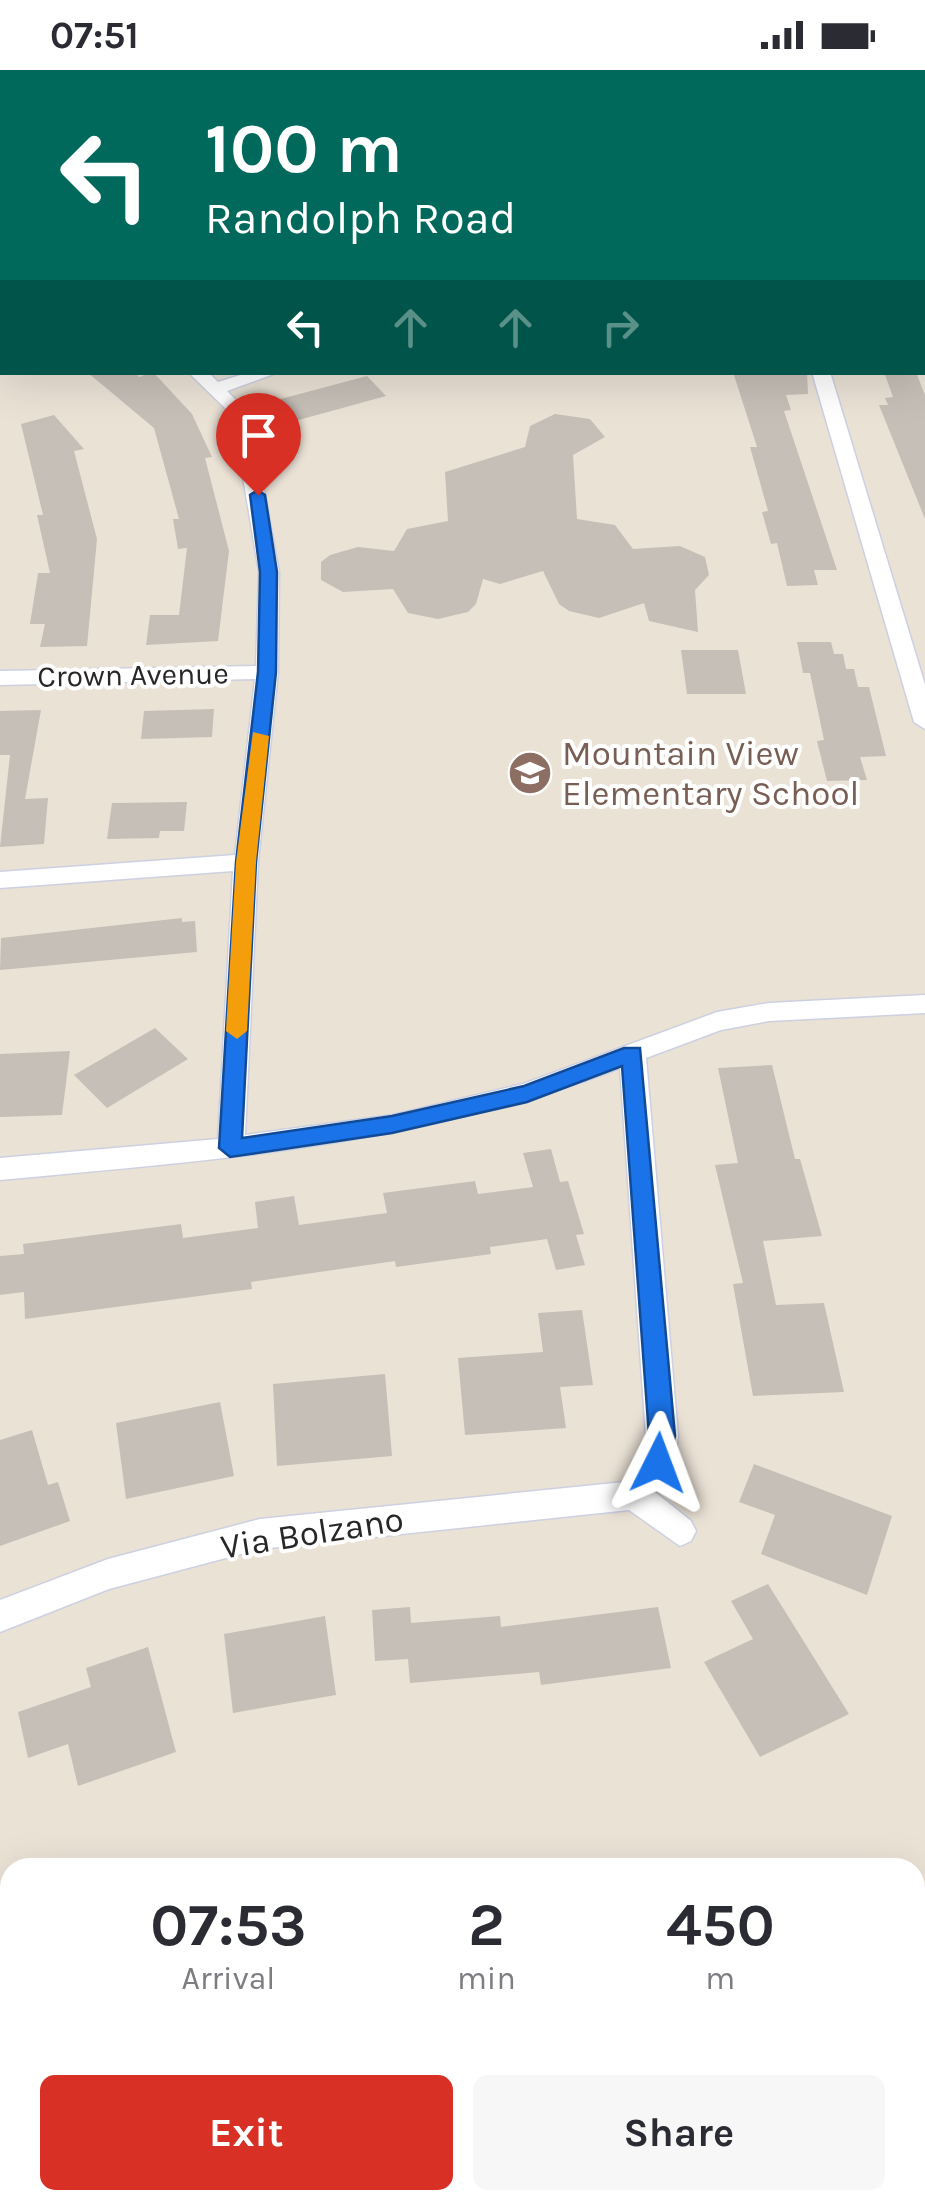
<!DOCTYPE html>
<html lang="en">
<head>
<meta charset="utf-8">
<style>
  body { margin:0; font-family:Karla,sans-serif; background:#f7f7f7; color:#2b2b33; height:100vh; display:flex; flex-direction:column; font-size:38px; white-space:nowrap }
  * { box-sizing:border-box; margin:0 }
  p { font-size:32px; color:#7c7c81 }
  .icon { flex:none; width:55px; height:55px; fill:none; stroke:currentColor; stroke-width:2; stroke-linecap:round; stroke-linejoin:round }
  .map { position:relative; flex:1; overflow:hidden }
  .sheet { position:absolute; left:0px; top:1788px; width:925px; height:352px; display:flex; flex-direction:column; background:#fff; border-radius:30px 30px 0 0; box-shadow:0 10px 40px #0002 }
  .sheet>* { flex:none }
  .guide { position:absolute; left:0px; top:0px; width:925px; height:305px; box-shadow:0 10px 40px #0002; background:#00695c; color:#fff; overflow:hidden }
  .pin { position:absolute; display:grid; place-items:center; width:85px; height:85px; color:#fff; margin:-102px -42px; border-radius:50% 50% 50% 0; rotate:-45deg; box-shadow:0 0 10px #0007 }
  .pin .icon { rotate:45deg }
  .me { position:absolute; width:110px; margin:-55px; rotate:3deg; stroke-linejoin:round; filter:drop-shadow(0 0 8px #0008) }
  .turn { display:flex; align-items:center; gap:35px; height:210px; padding:0 40px; font-size:45px }
  .turn .icon { width:130px; height:130px; stroke-width:2.5 }
  .turn b { display:block; font-size:70px; line-height:85px }
  .lanes { display:flex; align-items:center; height:95px; padding:0 40px; background:#0003; justify-content:center; gap:50px; direction:ltr }
  .lanes .off { opacity:.35 }
  .eta { display:flex; justify-content:space-evenly; align-items:center; height:170px; text-align:center }
  .eta b { font-size:60px; font-weight:700; line-height:70px }
  .action { display:flex; gap:20px; margin-top:auto; padding:20px 40px }
  .action a { flex:1; height:115px; border-radius:15px; background:#d93025; color:#fff; font-size:40px; font-weight:700; line-height:115px; text-align:center }
  .action a+a { background:#f7f7f7; color:#2b2b33 }
  .status { display:flex; justify-content:space-between; align-items:center; height:70px; padding:0 50px; background:#fff; direction:ltr }
  .status svg { height:28px; fill:currentColor }
  .map>svg:first-child { display:block }
  .building { fill:#c6bfb7 }
  .lines { fill:none; stroke-linecap:round; stroke-linejoin:round }
  .minor-casing { stroke:#ccd0e1; stroke-width:3 }
  .secondary-casing { stroke:#ccd0e1; stroke-width:3 }
  .minor { fill:#fff; fill-rule:evenodd }
  .secondary { fill:#fff; fill-rule:evenodd }
  .route { fill:#1a73e8; stroke:#114b97; stroke-width:2.5 }
  .slow { fill:#f59e0b }
  .labels { text-anchor:middle; dominant-baseline:central; stroke-width:8; stroke-linejoin:round; paint-order:stroke }
  .far-street-label { font-size:30px; fill:#272727; stroke:#fff }
  .education-label { font-size:35px; fill:#785e54; stroke:#fff; text-anchor:start }
  .street-label { font-size:35px; fill:#272727; stroke:#fff }
</style>
</head>
<body>
<div class="status"><b>07:51</b><svg viewBox="0 0 49 12"><path d="M0 12V9h3v3zM5 12V6h3v6zM10 12V3h3v9zM15 12V0h3v12zM26 1h20v11H26zM47 4h2v5h-2z"/></svg></div>
<div class="map">
<svg width="925" height="2139" viewBox="0 0 925 2139">
  <rect width="100%" height="100%" fill="#ebe2d6"/>
  <path class="building" d="M87 302H134L139 307 153 302 192 344 212 387 205 388 229 481 218 571 146 575 150 545H179L187 478 178 479 173 449H179L154 358Z
    M733 302H807L808 324 786 325 791 340 784 341 837 500H814L818 515 787 516 777 473 771 474 762 442 768 441 750 377H757Z
    M884 302H916L925 325V449L879 335H888L885 328 893 327Z
    M367 306 386 326 295 351 277 330Z
    M555 344 590 349 605 367 573 385 577 449 615 455 633 479 680 476 705 487 709 505 695 520 698 562 649 551 644 533 599 548 569 541 559 534 543 501 500 514 483 509 476 534 468 542 438 549 408 543 393 519 343 522 321 510V492L330 485 358 477 394 481 407 459 448 451 445 402 525 377 530 356Z
    M54 345 84 379 74 381 97 469 87 576 40 577 45 554H30L38 503H50L37 445H43L21 354Z
    M797 572H831L834 584H843L846 599H854L858 617H869L886 686 860 687 867 710 827 711 817 671 824 670 810 603H803Z
    M681 580H738L746 624H687Z
    M214 639 212 667 141 669 144 641Z
    M41 640 25 729 48 728 44 774 0 777 10 685H0V641Z
    M187 732 184 761H160L159 768 107 769 112 733Z
    M182 848V852L195 851 197 882 0 900 1 868Z
    M155 958 188 989 107 1038 74 1005Z
    M70 981 62 1045 0 1047V984Z
    M772 995 795 1089H800L822 1166 763 1171 776 1235 824 1233 844 1322 753 1326 733 1214 743 1213 715 1095 738 1093 718 998Z
    M551 1079 560 1112 568 1111 584 1164 576 1165 585 1195 556 1200 547 1169 490 1177 491 1184 396 1197 395 1191 251 1212 252 1219 25 1249 24 1222 0 1225V1186L24 1184 23 1174 181 1154 183 1168 258 1158 255 1132 294 1126 299 1155 387 1143 383 1123 475 1111 478 1124 533 1117 523 1083Z
    M582 1240 593 1315 560 1317 566 1358 465 1365 458 1288 543 1282 538 1243Z
    M385 1304 392 1386 277 1396 273 1314Z
    M220 1332 234 1406 126 1429 116 1353Z
    M32 1360 48 1415 58 1412 70 1451 0 1476V1370Z
    M754 1394 892 1446 867 1525 761 1484 775 1445 739 1432Z
    M768 1514 849 1644 760 1687 704 1592 753 1569 731 1531Z
    M410 1537 411 1553 500 1546 501 1557 658 1537 671 1598 541 1615 539 1602 410 1613 408 1589 375 1591 372 1540Z
    M325 1546 336 1625 233 1643 224 1564Z
    M148 1577 176 1682 78 1716 68 1674 28 1688 18 1642 91 1617 86 1598Z"/>
  <g class="lines">
    <g class="minor-casing">
      <path id="minor" d="M0 2H5L2 10H0Z
        M0 147 2 148V159L0 158Z
        M922 202 925 203V213L922 212Z
        M188 302H208L218 312 250 302H279L227 321 245 339 253 360 279 502 278 602 258 792 245 1065 393 1045 523 1014 717 942 769 933 925 925V943L769 951 721 960 646 988 678 1366 674 1393 655 1422 691 1451 696 1461 691 1471 680 1476 629 1440 260 1479 109 1519 0 1562V1530L108 1489 260 1449 625 1412 643 1388 646 1366 620 998C416 1076 215 1090 0 1110V1088L218 1069 233 801 0 818V802L235 785 255 609 0 615V601L256 596 259 502 235 360 228 341Z
        M812 302H830L925 615V659L914 652Z"/>
    </g>
    <g class="secondary-casing">
      <path id="secondary" d="M846 0H865L866 2H847Z
        M876 0H895L896 2H877Z
        M922 40 925 41V55L922 54Z
        M922 76 925 77V91L922 90Z"/>
    </g>
    <use href="#minor" class="minor"/>
    <use href="#secondary" class="secondary"/>
  </g>
  <path class="route" d="M258 420 265 425 277 502 276 602 256 792 242 1068 392 1046 524 1016 624 978H640L675 1366 667 1401H648L645 1393 649 1366 622 996 527 1032 392 1063 230 1087 219 1078 236 792 258 602 260 502 250 425Z"/>
  <path class="slow" d="M253 662 269 666 256 792 247 961 237 969 226 961 236 792Z"/>
  <defs>
    <g id="school-disc" transform="scale(2.25)"><circle r="9.5" fill="#8d6e63" stroke="#fff"/><path d="M0-5L7-2L0 1L-7-2ZM-4 1L0 2.5L4 1V4Q0 6-4 4Z" fill="#fff"/></g>
  </defs>
  <g fill-rule="evenodd">
    <use href="#school-disc" x="530" y="703"/>
  </g>
  <g class="labels">
    <g class="far-street-label">
      <text transform="translate(133 605) rotate(-1)">Crown Avenue</text>
    </g>
    <g class="education-label">
      <text x="562" y="683">Mountain View<tspan x="562" dy="40">Elementary School</tspan></text>
    </g>
    <g class="street-label">
      <text transform="translate(312 1463) rotate(-9)">Via Bolzano</text>
    </g>
  </g>
</svg>
<div class="pin" style="left:258px;top:425px;background:#d93025"><svg class="icon" aria-label="arrive" viewBox="0 0 24 24"><path d="M6 21V4h12l-3 4 3 4H6"/></svg></div>
<svg class="me" style="left:658px;top:1393px" viewBox="-20 -20 40 40"><path d="M0-17L14 15 0 8-14 15z" fill="#1a73e8" stroke="#fff" stroke-width="4"/></svg>
<div class="guide">
<div class="turn"><svg class="icon" aria-label="left" viewBox="0 0 24 24"><path d="M17 20v-9H6M10 6l-5 5 5 5"/></svg><div><b>100 m</b>Randolph Road</div></div>
<div class="lanes"><svg class="icon" aria-label="left" viewBox="0 0 24 24"><path d="M17 20v-9H6M10 6l-5 5 5 5"/></svg><svg class="icon off" aria-label="ahead" viewBox="0 0 24 24"><path d="M12 20V5M6 11l6-6 6 6"/></svg><svg class="icon off" aria-label="ahead" viewBox="0 0 24 24"><path d="M12 20V5M6 11l6-6 6 6"/></svg><svg class="icon off" aria-label="right" viewBox="0 0 24 24"><path d="M7 20v-9h11M14 6l5 5-5 5"/></svg></div>
</div>
<section class="sheet">
<div class="eta">
<div><b>07:53</b><p>Arrival</p></div>
<div><b>2</b><p>min</p></div>
<div><b>450</b><p>m</p></div>
</div>
<div class="action"><a>Exit</a><a>Share</a></div>
</section>
</div>
</body>
</html>
